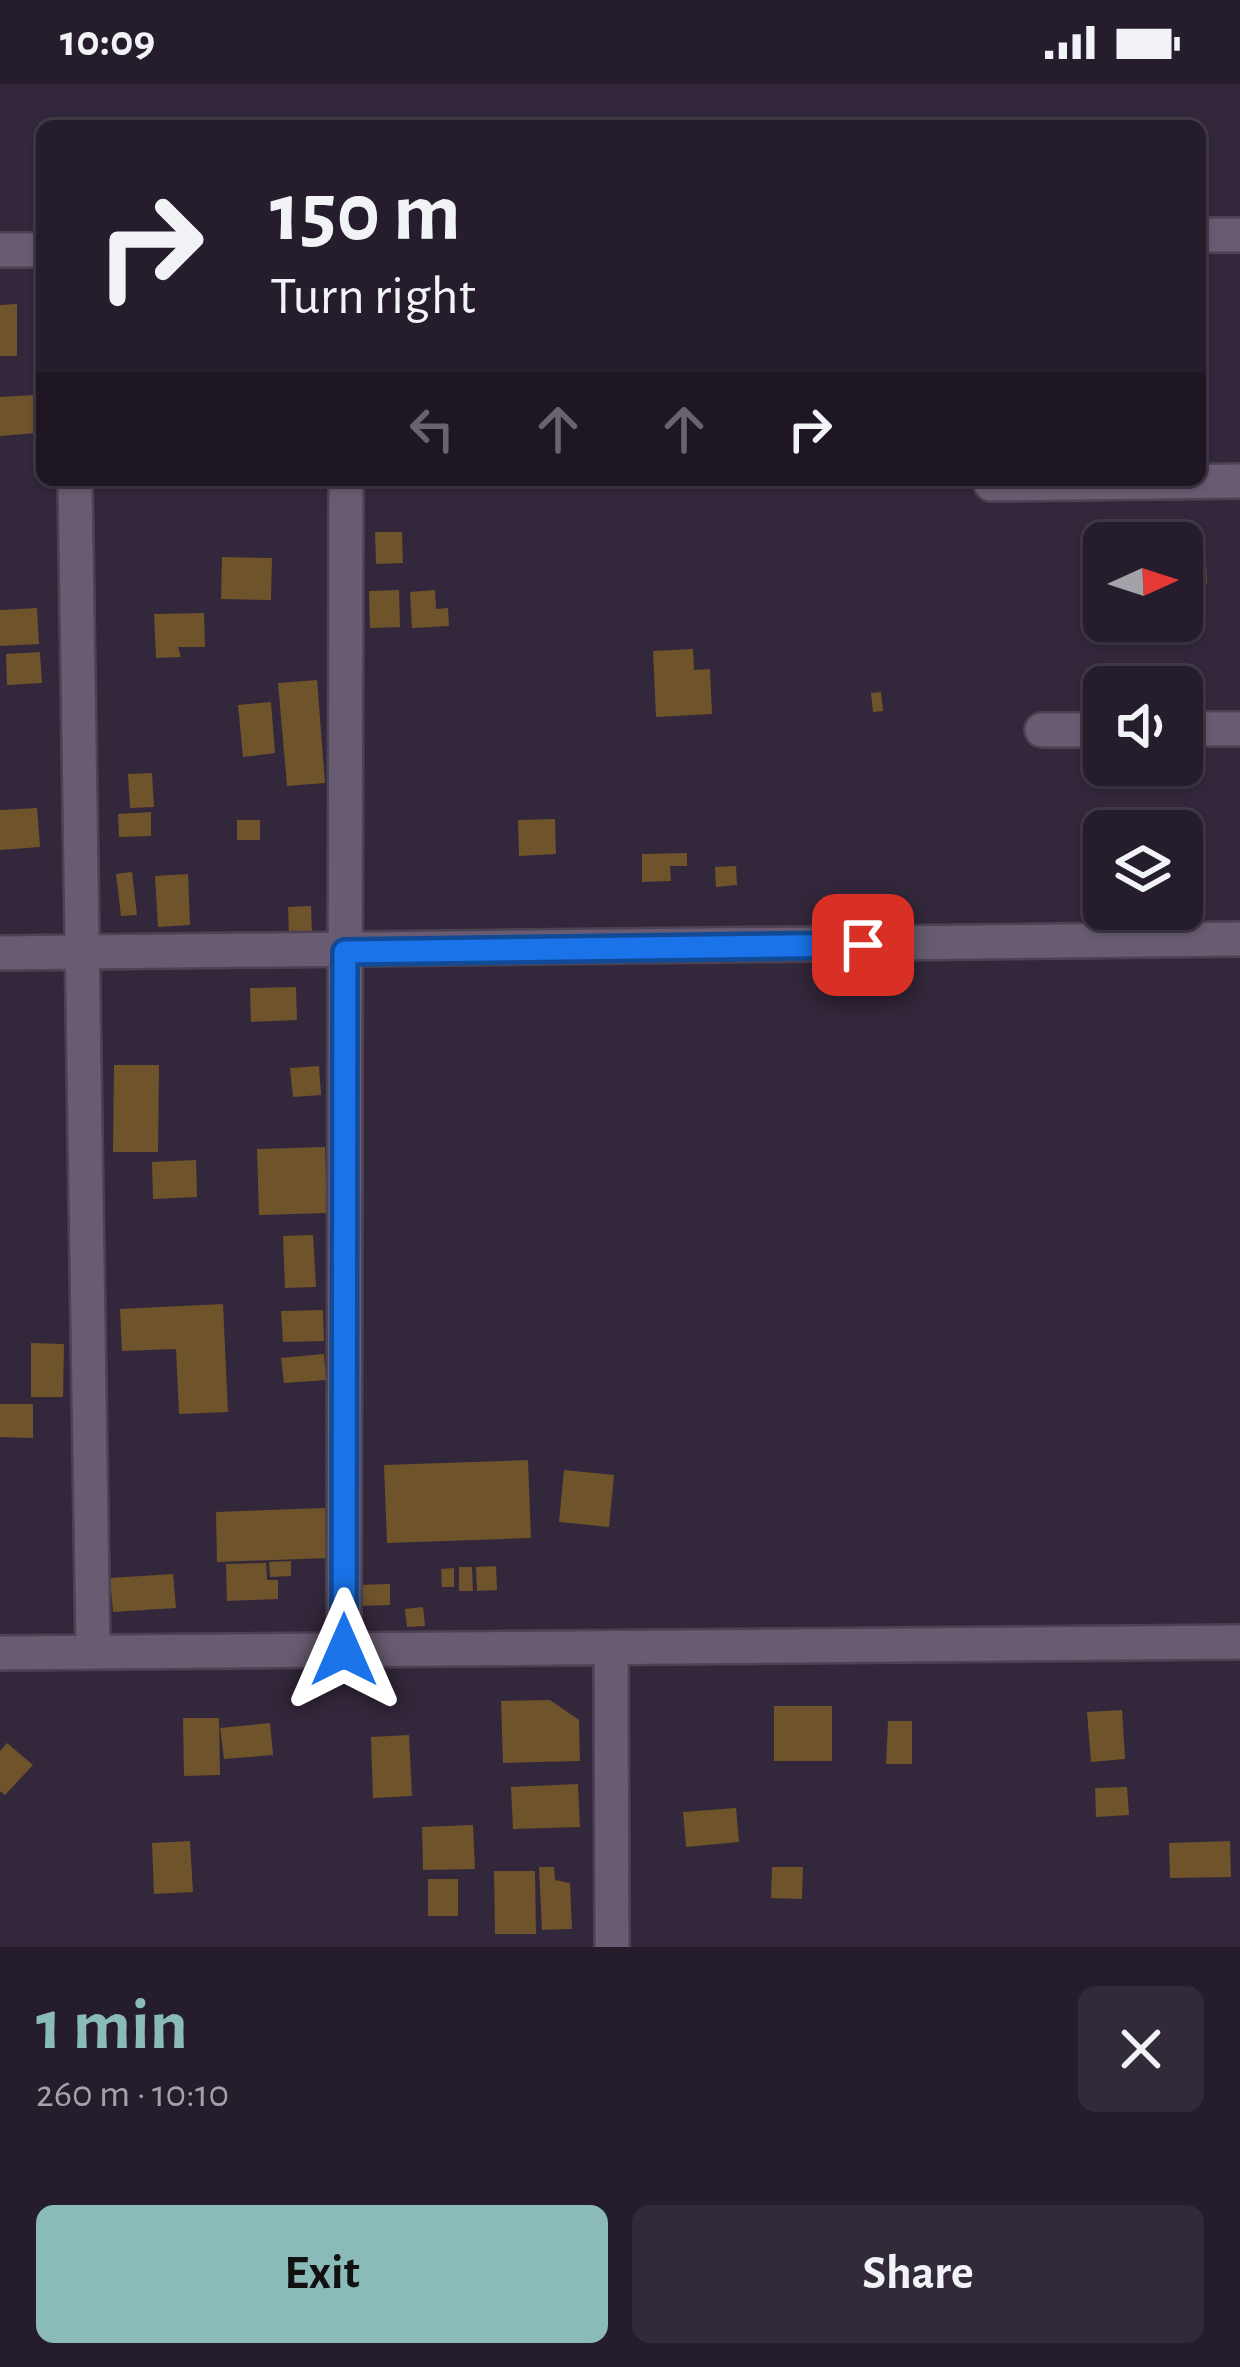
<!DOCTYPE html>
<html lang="en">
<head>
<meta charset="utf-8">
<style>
  body { margin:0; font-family:"Alegreya Sans",sans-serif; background:#322a38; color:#f1f3f6; height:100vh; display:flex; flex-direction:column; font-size:45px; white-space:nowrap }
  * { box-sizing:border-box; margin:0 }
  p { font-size:39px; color:#a4a2a9 }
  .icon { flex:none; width:66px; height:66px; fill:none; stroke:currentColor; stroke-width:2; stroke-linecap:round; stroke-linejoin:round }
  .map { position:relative; height:1863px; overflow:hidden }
  .sheet { display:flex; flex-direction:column; background:#261d2c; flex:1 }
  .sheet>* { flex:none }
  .guide { position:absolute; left:36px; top:36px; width:1170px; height:366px; border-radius:18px; box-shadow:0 3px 9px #0004,0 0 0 3px #423b48; background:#261d2c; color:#f1f3f6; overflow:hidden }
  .needle { width:78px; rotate:87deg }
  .controls { position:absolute; left:1083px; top:438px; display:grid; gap:24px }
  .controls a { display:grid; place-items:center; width:120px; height:120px; border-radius:18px; background:#261d2c; box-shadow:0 3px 9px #0004,0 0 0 3px #423b48; font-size:60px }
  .pin { position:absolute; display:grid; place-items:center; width:102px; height:102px; color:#fff; margin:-51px; border-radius:24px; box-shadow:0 6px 18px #0006 }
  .me { position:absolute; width:132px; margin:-66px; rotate:0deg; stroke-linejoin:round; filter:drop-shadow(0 0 9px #0008) }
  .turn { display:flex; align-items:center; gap:42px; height:252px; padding:0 36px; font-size:54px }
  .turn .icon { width:156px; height:156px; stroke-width:2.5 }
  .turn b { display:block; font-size:84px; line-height:102px }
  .lanes { display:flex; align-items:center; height:114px; padding:0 36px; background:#0003; justify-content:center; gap:60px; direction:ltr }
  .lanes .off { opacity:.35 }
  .round { display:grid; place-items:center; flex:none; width:126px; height:126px; border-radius:18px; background:#322a38 }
  .headline { display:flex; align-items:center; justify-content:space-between; height:204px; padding:0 36px }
  h1 { font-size:72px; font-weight:700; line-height:90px; color:#8bbbb9 }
  .cta { display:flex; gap:24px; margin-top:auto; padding:24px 36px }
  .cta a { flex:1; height:138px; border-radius:18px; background:#8bbbb9; color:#111; font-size:48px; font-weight:700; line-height:138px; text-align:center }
  .cta a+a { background:#322a38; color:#f1f3f6 }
  .status { display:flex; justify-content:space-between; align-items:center; height:84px; padding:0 60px; background:#261d2c; direction:ltr }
  .status svg { height:33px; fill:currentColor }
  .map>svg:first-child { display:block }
  .building { fill:#6e532b }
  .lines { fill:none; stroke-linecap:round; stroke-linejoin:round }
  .minor-casing { stroke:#4c4252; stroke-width:38 }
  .minor { stroke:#695c72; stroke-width:33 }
  .route-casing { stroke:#114b97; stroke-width:30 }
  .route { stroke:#1a73e8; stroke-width:21 }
</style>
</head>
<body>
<div class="status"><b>10:09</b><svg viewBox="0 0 49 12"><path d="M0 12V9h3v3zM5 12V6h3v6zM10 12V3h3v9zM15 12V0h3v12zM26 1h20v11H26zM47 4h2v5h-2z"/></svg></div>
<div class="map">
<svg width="1240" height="1863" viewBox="0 0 1240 1863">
  <rect width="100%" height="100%" fill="#33273b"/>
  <path class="building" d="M17 220V272H0V221Z
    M34 311 36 349 0 352V313Z
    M375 448H402L403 479 376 480Z
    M222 473 272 474 271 516 221 515Z
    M1206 476 1207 500 1188 501 1186 477Z
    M399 506 400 543 370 544 369 507Z
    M435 506 436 525 448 524 449 542 412 544 410 508Z
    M1194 516 1195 536 1182 537V517Z
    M37 524 39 560 0 562V526Z
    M204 529 205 563H178L181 573 156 574 154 530Z
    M693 565 694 586 710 585 712 630 656 633 653 567Z
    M40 568 42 599 7 601 6 570Z
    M317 596 325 699 287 702 278 599Z
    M881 608 883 627 873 628 871 609Z
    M271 618 275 669 243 673 238 621Z
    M152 689 154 723 130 724 128 690Z
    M37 724 40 763 0 766V726Z
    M151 728V752L119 753 118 730Z
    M555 735 556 770 519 772 518 736Z
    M237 736H260V756H237Z
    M687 769V782H670L671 797 642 798V770Z
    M736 782 737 801 716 803 715 783Z
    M132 788 137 831 121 832 116 790Z
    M188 790 190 841 158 843 155 792Z
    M311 822 312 850 289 851 288 823Z
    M296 903 297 936 251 938 250 904Z
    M114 981H159L158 1068H113Z
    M319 982 321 1011 293 1013 290 984Z
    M325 1063 327 1129 259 1131 257 1065Z
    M196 1076 197 1113 153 1115 152 1078Z
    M313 1151 316 1203 285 1204 283 1152Z
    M223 1220 228 1328 179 1330 176 1265 122 1267 120 1225Z
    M323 1226 324 1257 283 1258 281 1227Z
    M31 1259 64 1260 63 1313H31Z
    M324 1270 326 1296 284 1299 281 1274Z
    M0 1320H33V1354L0 1353Z
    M528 1376 531 1454 387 1459 384 1381Z
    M564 1386 614 1391 609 1443 559 1438Z
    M325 1424 327 1474 217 1478 216 1428Z
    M291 1477V1492L270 1493 269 1478Z
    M266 1479 267 1496H278V1515L227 1517 226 1480Z
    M496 1482 497 1506 477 1507 476 1483Z
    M459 1483H472L473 1507H459Z
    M454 1484V1503H442L441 1485Z
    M173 1490 176 1524 113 1528 110 1494Z
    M390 1500V1521L358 1522 357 1501Z
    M423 1523 425 1542 407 1543 405 1525Z
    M550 1616 579 1636 580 1677 503 1679 501 1617Z
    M774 1622H832V1677H774Z
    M1122 1626 1125 1675 1091 1678 1087 1628Z
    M183 1634H219L220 1691 184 1692Z
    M888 1637H912V1680H886Z
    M270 1639 273 1671 224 1675 220 1644Z
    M409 1651 412 1712 373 1714 371 1653Z
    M7 1659 33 1681 5 1711 0 1707V1667Z
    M578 1700 580 1743 513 1745 511 1703Z
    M1127 1703 1129 1731 1096 1733 1095 1704Z
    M736 1724 739 1758 686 1763 683 1728Z
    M473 1741 475 1785 423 1786 422 1743Z
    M190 1757 193 1808 154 1810 152 1759Z
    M1230 1757 1231 1793 1170 1794 1169 1759Z
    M539 1783H554L555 1796 570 1799 572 1845 542 1846Z
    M772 1783H803L802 1815 771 1814Z
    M494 1787H535L536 1850H495Z
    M428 1795H458V1832H428Z"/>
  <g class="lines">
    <g class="minor-casing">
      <path id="minor" d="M1200 151H1240
        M0 166H42
        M75 396 93 1568
        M991 400 1240 397
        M1182 645H1240
        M1042 646H1104
        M0 869 1240 855
        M611 1564 612 1863
        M344 1566 346 396
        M0 1569 1240 1558"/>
    </g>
    <use href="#minor" class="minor"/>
  </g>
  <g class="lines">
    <g class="route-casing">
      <path id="route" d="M344 1566 345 868 863 861"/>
    </g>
    <use href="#route" class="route"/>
  </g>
</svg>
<div class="controls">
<a><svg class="needle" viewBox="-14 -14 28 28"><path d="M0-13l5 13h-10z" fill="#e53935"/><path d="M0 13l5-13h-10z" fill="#a4a2a9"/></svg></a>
<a><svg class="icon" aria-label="sound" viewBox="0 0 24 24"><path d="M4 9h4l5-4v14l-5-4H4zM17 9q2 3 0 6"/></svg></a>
<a><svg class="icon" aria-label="layers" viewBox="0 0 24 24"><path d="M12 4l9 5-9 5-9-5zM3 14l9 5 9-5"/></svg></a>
</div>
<div class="pin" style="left:863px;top:861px;background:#d93025"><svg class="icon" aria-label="arrive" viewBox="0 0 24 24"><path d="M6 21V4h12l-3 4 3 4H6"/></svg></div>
<svg class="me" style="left:344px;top:1566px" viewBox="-20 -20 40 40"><path d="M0-17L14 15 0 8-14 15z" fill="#1a73e8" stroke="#fff" stroke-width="4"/></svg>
<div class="guide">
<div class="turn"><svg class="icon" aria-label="right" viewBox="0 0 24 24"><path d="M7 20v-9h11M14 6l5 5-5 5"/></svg><div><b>150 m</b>Turn right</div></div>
<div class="lanes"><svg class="icon off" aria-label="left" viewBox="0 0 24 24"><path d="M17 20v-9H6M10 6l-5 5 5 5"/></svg><svg class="icon off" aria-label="ahead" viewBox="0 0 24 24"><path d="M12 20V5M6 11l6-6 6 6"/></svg><svg class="icon off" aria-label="ahead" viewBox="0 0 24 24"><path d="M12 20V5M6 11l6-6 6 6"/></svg><svg class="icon" aria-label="right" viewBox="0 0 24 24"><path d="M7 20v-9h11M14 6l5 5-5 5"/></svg></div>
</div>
</div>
<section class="sheet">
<div class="headline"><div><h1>1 min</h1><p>260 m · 10:10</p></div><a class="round"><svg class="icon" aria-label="close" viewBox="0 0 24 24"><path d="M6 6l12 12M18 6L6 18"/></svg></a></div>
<div class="cta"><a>Exit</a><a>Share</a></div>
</section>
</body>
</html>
